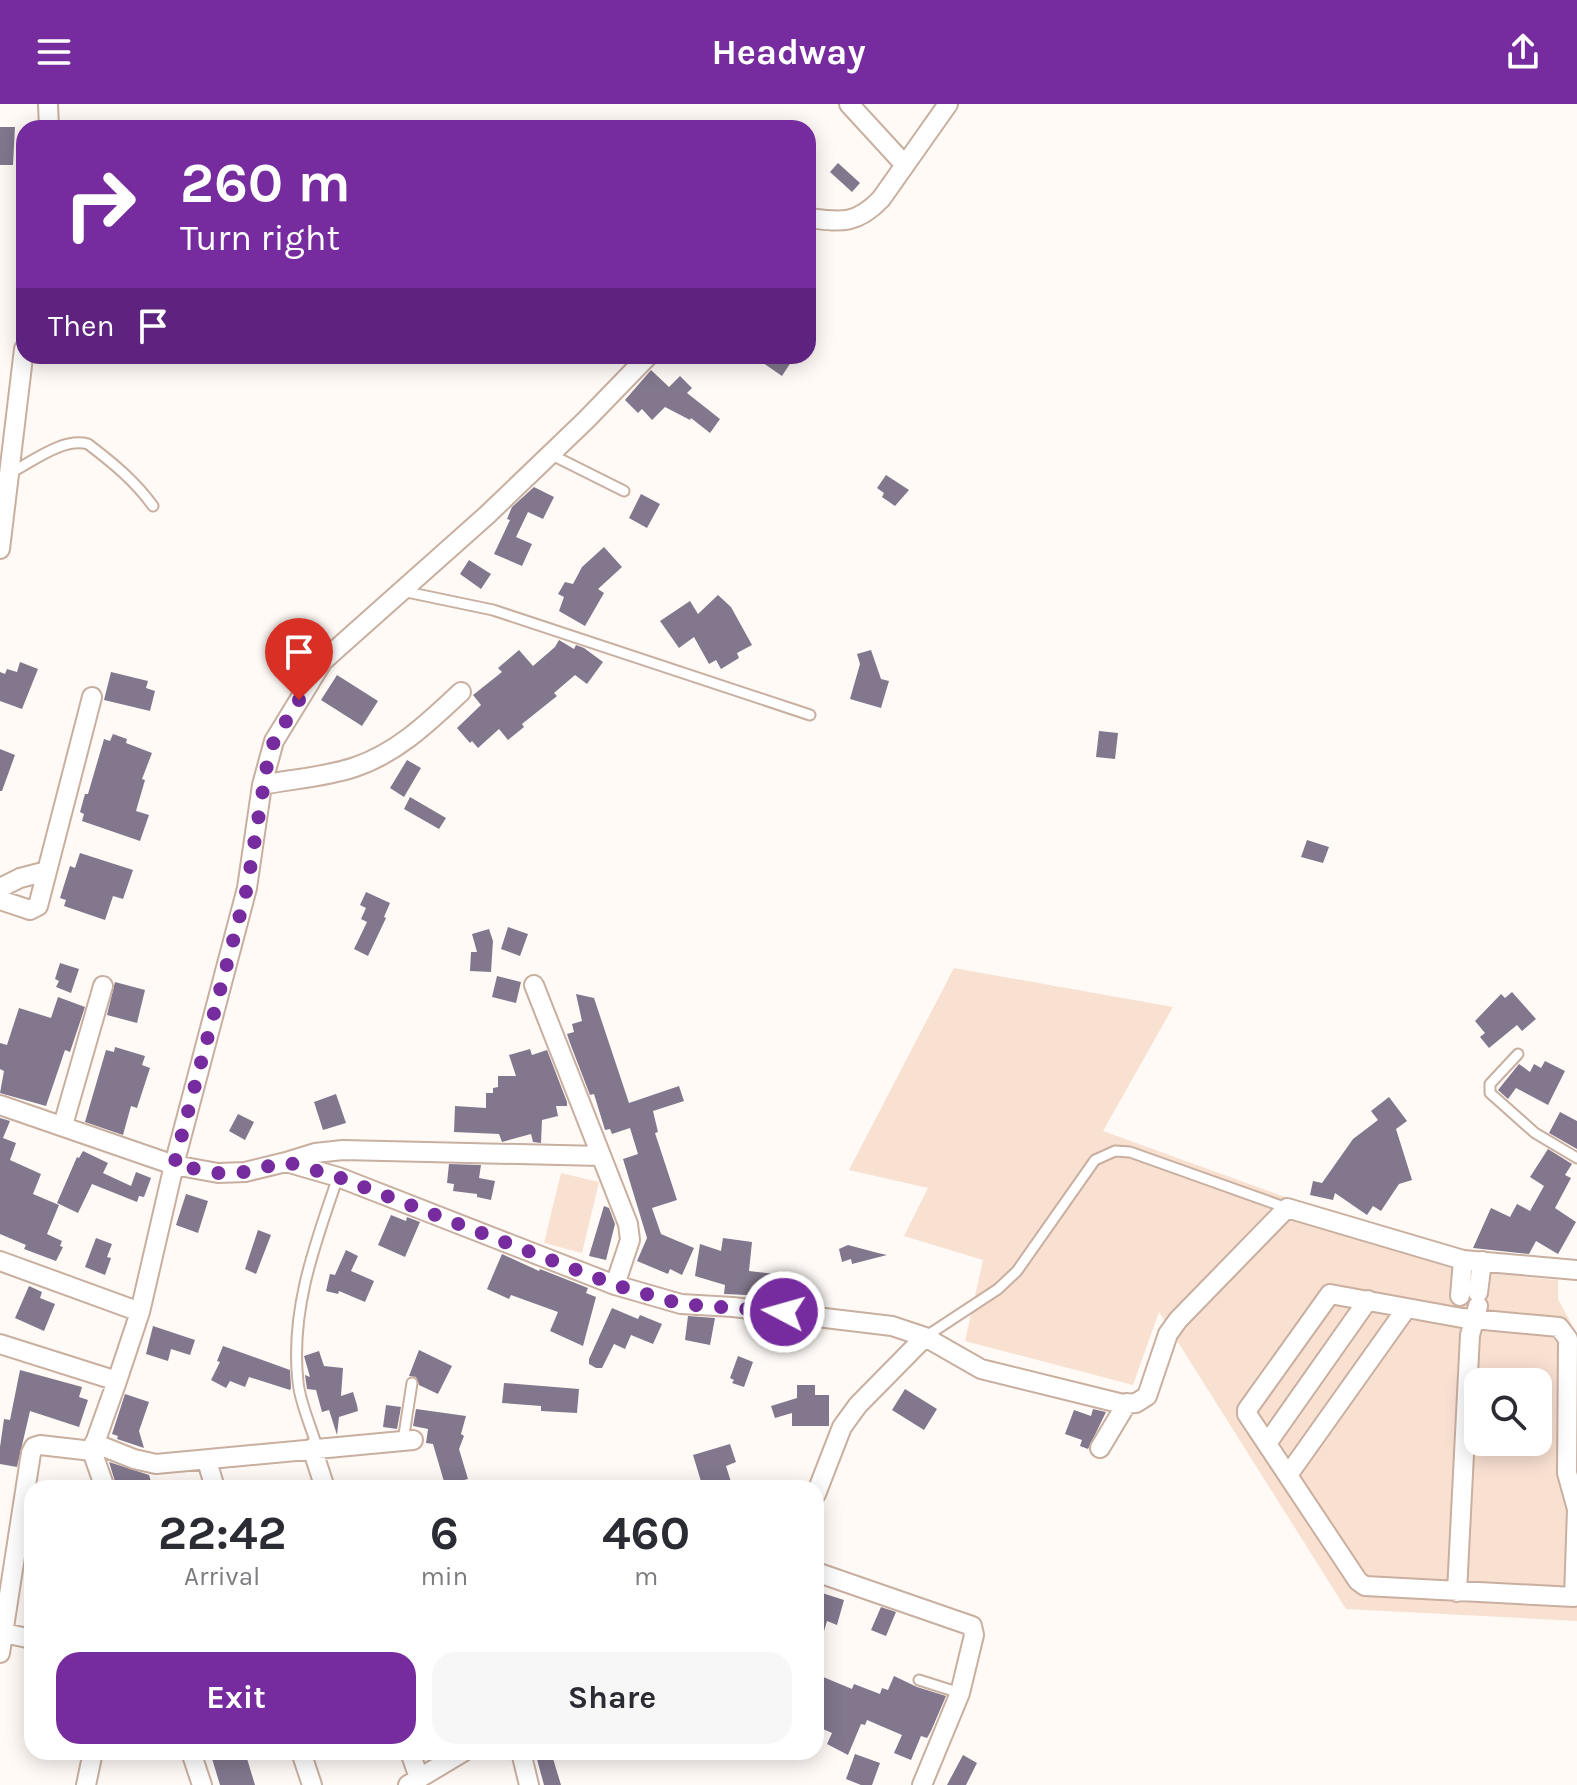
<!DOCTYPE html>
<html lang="en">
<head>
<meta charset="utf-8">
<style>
  body { margin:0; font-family:Karla,sans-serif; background:#f7f7f7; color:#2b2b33; height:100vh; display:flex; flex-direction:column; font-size:30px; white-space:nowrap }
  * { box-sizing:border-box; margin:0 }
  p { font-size:26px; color:#7c7c81 }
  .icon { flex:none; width:44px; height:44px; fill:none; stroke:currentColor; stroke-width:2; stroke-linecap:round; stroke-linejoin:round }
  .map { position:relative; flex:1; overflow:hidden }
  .details { position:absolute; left:24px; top:1376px; width:800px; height:280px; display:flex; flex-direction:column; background:#fff; border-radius:24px; box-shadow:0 4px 20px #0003 }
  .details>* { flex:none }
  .top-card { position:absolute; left:16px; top:16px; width:800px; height:244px; border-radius:24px; box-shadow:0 4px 20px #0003; background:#762c9f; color:#fff; overflow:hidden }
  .buttons { position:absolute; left:1464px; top:1264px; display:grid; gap:16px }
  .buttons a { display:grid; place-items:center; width:88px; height:88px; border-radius:16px; background:#fff; box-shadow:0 4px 20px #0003; font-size:40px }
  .pin { position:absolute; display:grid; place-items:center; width:68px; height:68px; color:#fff; margin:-82px -34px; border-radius:50% 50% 50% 0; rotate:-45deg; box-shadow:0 0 8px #0007 }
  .pin .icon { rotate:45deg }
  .me { position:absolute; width:88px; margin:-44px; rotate:276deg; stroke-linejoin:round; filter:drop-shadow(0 0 6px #0008) }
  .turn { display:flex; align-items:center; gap:28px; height:168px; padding:0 32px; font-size:36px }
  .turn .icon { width:104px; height:104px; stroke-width:2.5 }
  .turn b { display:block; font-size:56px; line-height:68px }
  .then { display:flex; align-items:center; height:76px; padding:0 32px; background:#0003; gap:16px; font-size:30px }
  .eta { display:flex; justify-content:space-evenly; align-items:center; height:136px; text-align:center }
  .eta b { font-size:48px; font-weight:700; line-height:56px }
  .primary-button { display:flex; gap:16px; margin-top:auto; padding:16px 32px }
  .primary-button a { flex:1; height:92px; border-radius:24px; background:#762c9f; color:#fff; font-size:32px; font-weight:700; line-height:92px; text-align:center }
  .primary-button a+a { background:#f7f7f7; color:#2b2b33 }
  header { display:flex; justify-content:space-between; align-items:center; height:104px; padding:0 32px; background:#762c9f; color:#fff; font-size:36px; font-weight:700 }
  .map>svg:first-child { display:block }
  .green { fill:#f9e1d2; fill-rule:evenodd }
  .building { fill:#82778d }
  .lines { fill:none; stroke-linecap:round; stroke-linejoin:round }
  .lane-casing { stroke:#c8afa0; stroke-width:13 }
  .street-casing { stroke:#c8afa0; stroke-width:22 }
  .lane { stroke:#fff; stroke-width:9 }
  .street { stroke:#fff; stroke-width:18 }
  .route { stroke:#762c9f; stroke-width:14; stroke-dasharray:0 25.2 }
</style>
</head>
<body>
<header><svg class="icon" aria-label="menu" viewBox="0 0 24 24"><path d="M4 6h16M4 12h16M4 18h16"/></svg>Headway<svg class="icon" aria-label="share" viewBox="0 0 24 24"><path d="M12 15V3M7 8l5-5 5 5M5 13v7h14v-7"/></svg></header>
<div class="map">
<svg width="1577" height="1681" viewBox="0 0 1577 1681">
  <rect width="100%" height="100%" fill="#fffaf6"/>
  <path class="green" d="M954 864 1173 903 1103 1027 1288 1094 1450 1143 1528 1152 1524 1173 1558 1176V1195L1577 1230 1574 1363 1577 1371V1517L1346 1505 1159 1208 1133 1281 965 1237 983 1156 904 1132 928 1084 849 1066ZM1478 1278H1538V1338H1478Z
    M561 1069 599 1078 582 1149 544 1139Z"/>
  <path class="building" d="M0 23H15L13 61H0Z
    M838 59 860 79 852 88 830 68Z
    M753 252H795L782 272Z
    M651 266 669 283 680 272 692 284 687 289 720 315 710 329 691 314 690 316 665 303 652 316 642 305 638 309 625 296Z
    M886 371 909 386 895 402 882 393 884 389 877 384Z
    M534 383 554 393 543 415 528 408 516 433 532 440 522 462 494 450 510 416 507 415 512 403Z
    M641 390 660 400 647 424 629 414Z
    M604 443 622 463 598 485 604 489 585 522 559 507 564 493 558 490 565 478 573 480 582 463Z
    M469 456 491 470 481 485 460 470Z
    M718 491 731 503 752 541 737 549 739 554 721 565 716 556 709 560 694 533 679 544 660 517 690 497 698 510Z
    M559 536 574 545 576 541 584 544 603 558 587 580 575 571 554 589 557 592 522 620 524 623 508 636 499 625 478 644 472 637 470 639 457 624 481 601 473 591 502 568 498 564 519 546 533 562 555 543Z
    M871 546 881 575 889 577 881 604 850 595 860 560 857 550Z
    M20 558 38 565 22 605 0 597V568L5 570 7 565 17 568Z
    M111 568 148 577 146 584 155 587 150 607 104 596Z
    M337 571 378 597 362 622 321 596Z
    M1099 627 1118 629 1115 655 1096 653Z
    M113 630 127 635 126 639 152 649 142 675 145 676 136 707 149 711 140 737 82 717 84 710 80 708 85 690H88L104 635 110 637Z
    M0 645 15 651 2 687H0Z
    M407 656 421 664 404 693 390 684Z
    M410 693 446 714 439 725 404 705Z
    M1307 736 1329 743 1323 759 1301 753Z
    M80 749 133 766 123 795 113 792 105 816 64 802 66 796 60 794 70 762 75 764Z
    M366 788 390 799 384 813 386 814 368 852 354 845 367 818 361 815 366 804 360 801Z
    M508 823 528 830 520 852 501 845Z
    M489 825 493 837 491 868 470 867 471 848H477L472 830Z
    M60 859 79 865 71 889 56 883 59 877 55 875Z
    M497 872 521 878 516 899 492 893Z
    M115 878 145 886 137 919 107 911Z
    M1512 888 1536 915 1522 927 1517 921 1489 944 1480 933 1485 929 1475 917 1501 890 1505 894Z
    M576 890 594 894 629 999 679 982 684 997 653 1007 658 1028 655 1029 677 1096 652 1104 661 1130 694 1144 682 1171 670 1165 668 1170 637 1157 647 1134 623 1055 638 1050 630 1024 612 1030 610 1025 605 1026 594 990 590 991 570 939 567 930 574 928 572 920 582 917Z
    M58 893 85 903 70 948 65 946 46 1002 0 989 4 967 0 965V939L7 941 19 904 51 914Z
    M115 943 145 952 142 961 150 964 137 1004 131 1002 123 1031 85 1018 106 946 114 948Z
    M530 945 532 951 547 946 567 998V1002H556L558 1012 542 1016 541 1039 533 1038 531 1030 502 1038 499 1030 454 1028 455 1002 486 1004V989H493V984L498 983V972H516L509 951Z
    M1545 957 1565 967 1548 1001 1516 984 1508 995 1498 986 1519 960 1530 968 1534 960 1541 964Z
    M336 990 346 1019 323 1026 314 998Z
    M1389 993 1407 1017 1396 1025 1412 1076 1399 1080 1381 1107 1373 1102 1367 1111 1335 1089 1333 1096 1310 1091 1313 1077 1322 1079 1353 1035 1378 1016 1371 1007Z
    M1560 1008 1577 1017V1045L1549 1029Z
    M238 1010 254 1018 245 1036 229 1027Z
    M0 1014 10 1017 3 1034 16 1039 10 1056 41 1070 33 1090 59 1101 47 1130 62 1137 60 1142 63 1143 56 1157 24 1145 26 1141 0 1130Z
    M1548 1045 1572 1060 1565 1071 1571 1074 1555 1104 1576 1118 1558 1150 1536 1137 1529 1150 1473 1144 1491 1104 1510 1113 1517 1100 1530 1107 1544 1082 1530 1073Z
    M83 1047 108 1059 103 1069 131 1082 136 1068 151 1074 144 1093 139 1092 137 1098 92 1080 78 1109 57 1099 77 1053 79 1054Z
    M449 1060 481 1061 479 1074 495 1077 491 1096 477 1093V1090L453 1087 454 1080 447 1079Z
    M186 1090 208 1097 198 1129 176 1121Z
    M604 1102 609 1104 615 1120 606 1156 589 1152Z
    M391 1111 406 1117 407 1113 420 1118 405 1153 378 1141Z
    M258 1126 271 1131 256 1170 245 1165Z
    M96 1134 112 1140 107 1153 111 1154 105 1171 85 1163Z
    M723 1134 752 1138 749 1167 790 1172 788 1196 768 1194 769 1192 724 1190 725 1181 695 1172 700 1140 721 1147Z
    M848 1141 878 1149 887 1151 852 1160 851 1155 842 1158 839 1145Z
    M346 1146 358 1152 351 1167 374 1177 365 1198 339 1187 338 1190 326 1187 330 1170 335 1171Z
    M502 1150 539 1167 540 1165 588 1184 586 1189 596 1193 583 1242 550 1227 558 1208 511 1191 509 1195 487 1185Z
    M29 1182 42 1188 40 1194 55 1200 44 1227 15 1214Z
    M612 1204 638 1215 640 1211 662 1220 653 1240 631 1231 625 1245 614 1240 602 1264H596L589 1260V1255Z
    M688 1212 715 1214 710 1241 685 1236Z
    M153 1222 195 1236 190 1251 171 1245 168 1257 146 1250Z
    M223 1242 290 1266 291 1284 290 1286 249 1273 245 1283 230 1277 226 1284 211 1276 220 1258 217 1257Z
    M419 1246 452 1262 438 1290 419 1281 416 1273 409 1272Z
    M319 1247 324 1262 343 1264 341 1292 353 1288 357 1301 358 1307 339 1313 337 1331 329 1306 322 1308 316 1286 307 1285 305 1271 310 1273 304 1252Z
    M738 1252 753 1258 744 1283 732 1279 734 1276 730 1274Z
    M20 1266 82 1283 79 1293 88 1296 79 1323 30 1307 17 1363 0 1360V1343L4 1315 10 1316Z
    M504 1279 579 1285 577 1309 541 1307V1302L502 1299Z
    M797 1281H815V1291H829V1322H792V1309L775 1314 771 1302 797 1294Z
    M905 1285 937 1305 924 1326 892 1306Z
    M125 1290 149 1298 139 1327 144 1344 117 1335 118 1332 112 1330Z
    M386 1301 401 1303 397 1325 383 1323Z
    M416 1305 466 1312 461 1330 464 1332 459 1345 468 1375 445 1381 433 1340 426 1339 428 1325 413 1322Z
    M1093 1305 1106 1308 1088 1345 1080 1342 1082 1336 1065 1330 1074 1306 1091 1312Z
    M730 1340 736 1358 726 1362 731 1378 703 1384 693 1351Z
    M109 1358 149 1371 153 1384H117Z
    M816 1487 844 1496 837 1521 827 1517 820 1541H816Z
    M881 1503 896 1508 886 1532 871 1526Z
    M816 1570 852 1585 854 1580 880 1590 882 1584 888 1586 894 1572 917 1583 946 1592 931 1627 927 1634 921 1632 911 1656 894 1649 902 1631 867 1616 865 1621 861 1620 848 1651 827 1640 832 1629 816 1622Z
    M210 1648H245L255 1681H220Z
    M535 1648H551L561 1681H544Z
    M855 1650 880 1659 872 1681H861L846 1675Z
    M963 1651 977 1659 966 1681H947Z"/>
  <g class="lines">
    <g class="lane-casing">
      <path id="lane" d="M550 350 624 387
        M10 369C32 358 63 333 88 340 113 359 135 377 153 402
        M402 487 493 506 810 611
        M1518 950 1490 980V989L1535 1029 1577 1054
        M925 1233 998 1185 1017 1167 1095 1056 1115 1047 1130 1048 1287 1104
        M403 1337 412 1279
        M317 1343C311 1322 300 1299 298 1278 290 1206 315 1140 338 1073
        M919 1576 960 1589"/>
    </g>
    <g class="street-casing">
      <path id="street" d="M48 0 49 24
        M849 0 905 61
        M808 114C841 118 856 121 881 95L948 0
        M0 445 24 245
        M262 681C292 675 326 673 355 663 397 649 429 618 461 588
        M0 784 20 774 47 767
        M0 796 30 806 38 802 92 593
        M534 881 628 1120 630 1136 615 1181
        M0 1001 174 1061 218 1069 245 1068 286 1058 338 1073 615 1181 681 1200 733 1203 892 1222 925 1233 981 1265 1123 1300 1136 1299 1147 1292 1168 1230 1178 1216 1287 1104 1463 1156 1577 1166
        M63 1021 103 882
        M286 1058 315 1049 343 1046 601 1052
        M0 1157 140 1208
        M1478 1189 1482 1157
        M1330 1190 1462 1214 1559 1223 1568 1235 1567 1369 1577 1405 1574 1493 1365 1482 1358 1477 1247 1310V1306Z
        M1460 1192 1463 1156
        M0 1240 117 1277 140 1208 174 1061 247 784 262 681 274 637 323 557 487 411 586 316 648 252
        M1268 1338 1368 1196
        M94 1339 134 1355 156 1360 413 1336
        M312 1344 325 1384
        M1100 1344 1127 1299
        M207 1357 215 1384
        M1288 1371 1406 1205
        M105 1384 92 1347 117 1277
        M816 1390 842 1323 858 1301 925 1233
        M816 1468 972 1522 974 1531 960 1589 922 1681
        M1457 1488 1470 1231 1478 1202
        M4 1529 32 1535
        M0 1549 31 1349 34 1343 40 1341 92 1347
        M191 1648 202 1681
        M301 1648 312 1681
        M410 1648 419 1674
        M521 1648 529 1681
        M86 1681 93 1648
        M408 1681 463 1648"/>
    </g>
    <use href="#lane" class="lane"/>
    <use href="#street" class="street"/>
  </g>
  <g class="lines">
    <path class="route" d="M299 596 274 637 267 661 247 784 174 1061 218 1069 245 1068 286 1058 338 1073 615 1181 681 1200 784 1208"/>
  </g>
</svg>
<div class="buttons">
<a><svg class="icon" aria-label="search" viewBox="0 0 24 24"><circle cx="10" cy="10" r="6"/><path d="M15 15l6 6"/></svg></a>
</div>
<div class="pin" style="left:299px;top:596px;background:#d93025"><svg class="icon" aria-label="arrive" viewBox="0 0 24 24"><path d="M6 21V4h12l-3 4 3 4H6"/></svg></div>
<svg class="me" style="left:784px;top:1208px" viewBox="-20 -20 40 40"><circle r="17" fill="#762c9f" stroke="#fff" stroke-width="3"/><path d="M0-11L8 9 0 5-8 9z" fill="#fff"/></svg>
<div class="top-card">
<div class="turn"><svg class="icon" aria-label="right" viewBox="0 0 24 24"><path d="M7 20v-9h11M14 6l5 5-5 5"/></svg><div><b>260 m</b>Turn right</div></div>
<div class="then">Then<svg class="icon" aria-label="arrive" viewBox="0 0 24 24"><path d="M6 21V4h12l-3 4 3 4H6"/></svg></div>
</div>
<section class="details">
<div class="eta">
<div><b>22:42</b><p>Arrival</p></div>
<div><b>6</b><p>min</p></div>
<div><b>460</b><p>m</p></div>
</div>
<div class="primary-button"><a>Exit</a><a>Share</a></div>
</section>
</div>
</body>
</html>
